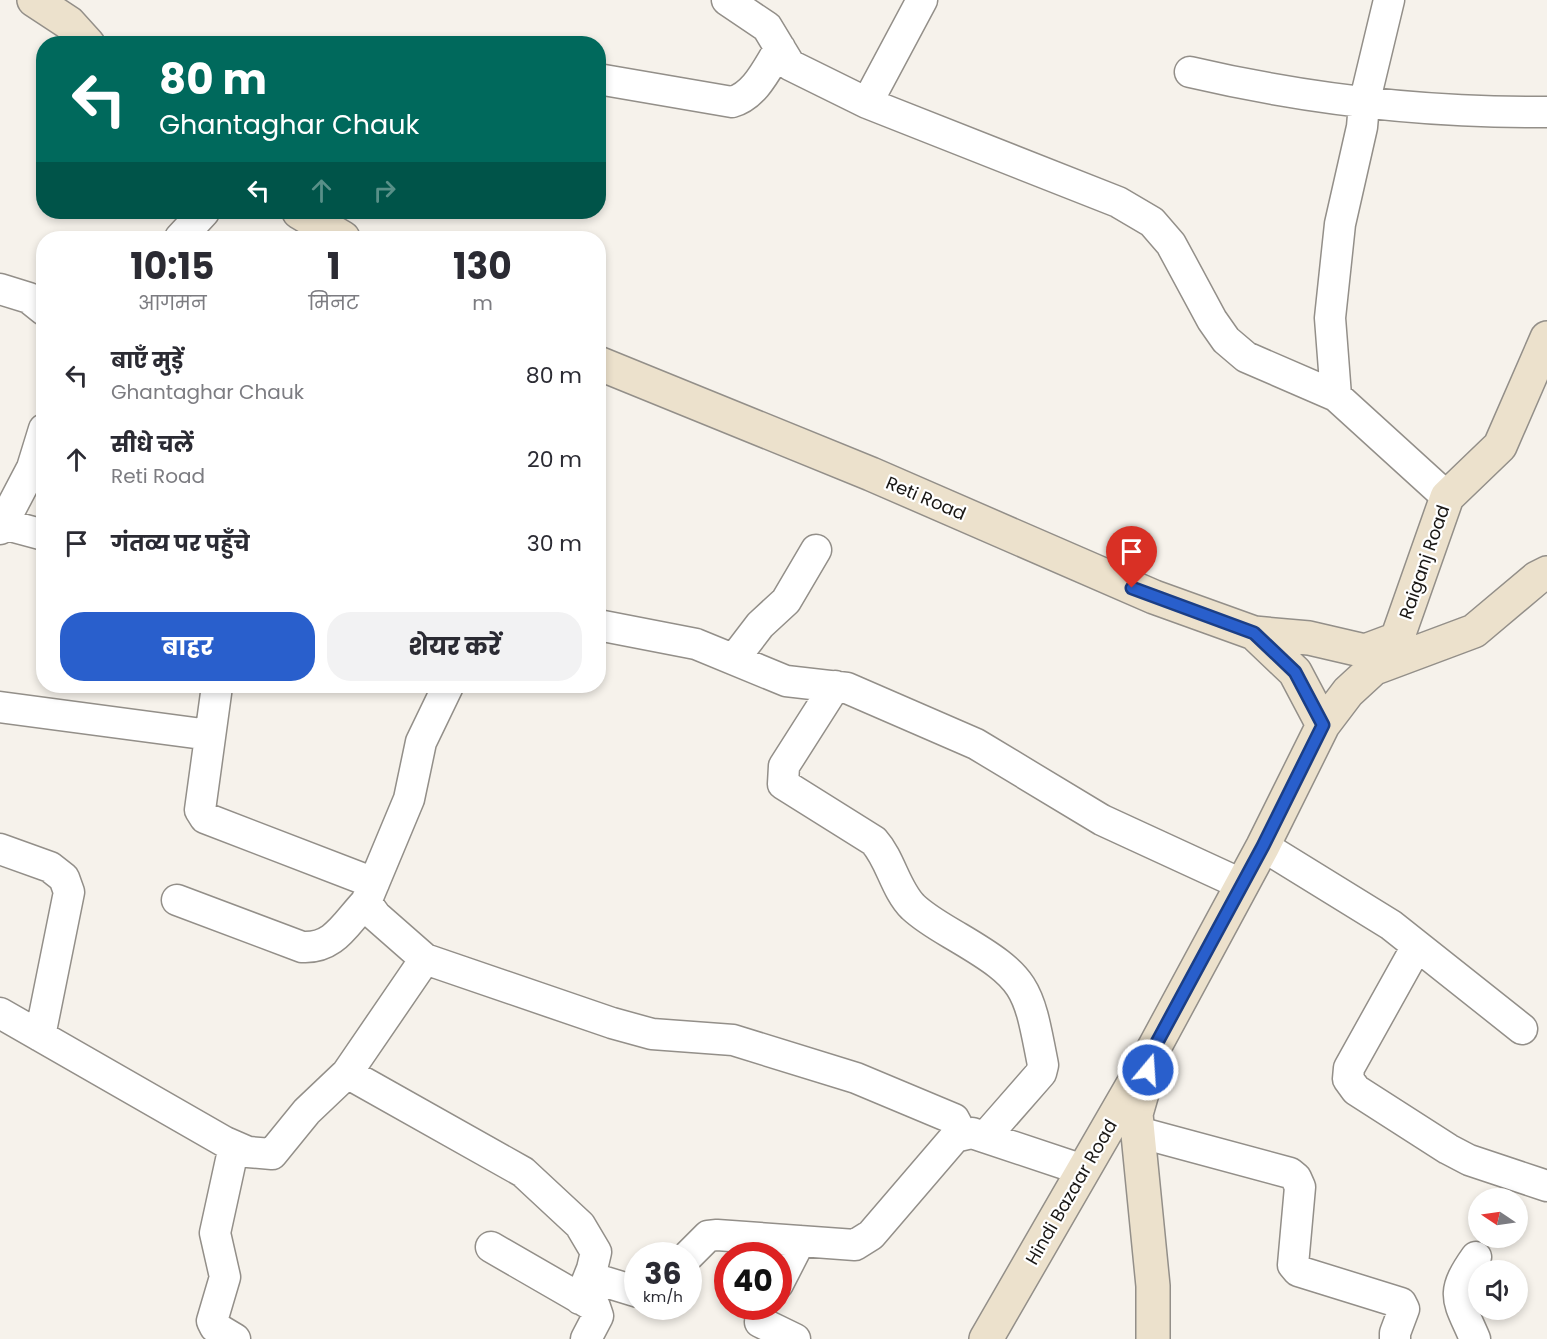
<!DOCTYPE html>
<html lang="hi">
<head>
<meta charset="utf-8">
<style>
  body { margin:0; font-family:Poppins,"Noto Sans Devanagari",sans-serif; background:#f2f2f3; color:#2b2b33; height:100vh; display:flex; flex-direction:column; font-size:22px; white-space:nowrap }
  * { box-sizing:border-box; margin:0 }
  p { font-size:20px; color:#7c7c81 }
  .icon { flex:none; width:33px; height:33px; fill:none; stroke:currentColor; stroke-width:2; stroke-linecap:round; stroke-linejoin:round }
  .map { position:relative; flex:1; overflow:hidden }
  .side { position:absolute; left:36px; top:231px; width:570px; height:462px; display:flex; flex-direction:column; background:#fff; border-radius:24px; box-shadow:0 3px 9px #0003 }
  .side>* { flex:none }
  .top-card { position:absolute; left:36px; top:36px; width:570px; height:183px; border-radius:24px; box-shadow:0 3px 9px #0003; background:#00695c; color:#fff; overflow:hidden }
  .needle { width:39px; rotate:283deg }
  .fabs { position:absolute; left:1468px; top:1188px; display:grid; gap:12px }
  .fabs a { display:grid; place-items:center; width:60px; height:60px; border-radius:50%; background:#fff; box-shadow:0 3px 9px #0003; font-size:30px }
  .speed { position:absolute; left:624px; top:1242px; display:flex; gap:12px; font-size:30px; font-weight:700; text-align:center }
  .speed>* { display:grid; place-content:center; width:78px; height:78px; border-radius:50%; background:#fff; box-shadow:0 3px 9px #0003; line-height:1 }
  .speed small { font-size:15px; font-weight:400 }
  .speed .limit { border:9px solid #d22; background:#fff; color:#111 }
  .pin { position:absolute; display:grid; place-items:center; width:51px; height:51px; color:#fff; margin:-62px -26px; border-radius:50% 50% 50% 0; rotate:-45deg; box-shadow:0 0 6px #0007 }
  .pin .icon { rotate:45deg }
  .me { position:absolute; width:66px; margin:-33px; rotate:18deg; stroke-linejoin:round; filter:drop-shadow(0 0 4px #0008) }
  .turn { display:flex; align-items:center; gap:21px; height:126px; padding:0 24px; font-size:27px }
  .turn .icon { width:78px; height:78px; stroke-width:2.5 }
  .turn b { display:block; font-size:42px; line-height:51px }
  .lanes { display:flex; align-items:center; height:57px; padding:0 24px; background:#0003; justify-content:center; gap:30px; direction:ltr }
  .lanes .off { opacity:.35 }
  .eta { display:flex; justify-content:space-evenly; align-items:center; height:102px; text-align:center }
  .eta b { font-size:36px; font-weight:700; line-height:42px }
  .action { display:flex; gap:12px; margin-top:auto; padding:12px 24px }
  .action a { flex:1; height:69px; border-radius:24px; background:#295fcc; color:#fff; font-size:24px; font-weight:700; line-height:69px; text-align:center }
  .action a+a { background:#f2f2f3; color:#2b2b33 }
  ul { padding:0; list-style:none }
  li { display:flex; align-items:center; gap:18px; height:84px; padding:0 24px }
  li div { flex:1 }
  li b { display:block; font-size:22px }
  li em { font-style:normal }
  .map>svg:first-child { display:block }
  .lines { fill:none; stroke-linecap:round; stroke-linejoin:round }
  .street-casing { stroke:#938f89; stroke-width:33 }
  .secondary-casing { stroke:#938f89; stroke-width:36 }
  .street { stroke:#fff; stroke-width:30 }
  .secondary { stroke:#ece1cc; stroke-width:33 }
  .route-casing { stroke:#1b3e85; stroke-width:15 }
  .route { stroke:#295fcc; stroke-width:10 }
  .labels { text-anchor:middle; dominant-baseline:central; stroke-width:4.5; stroke-linejoin:round; paint-order:stroke }
  .street-label { font-size:18px; fill:#191715; stroke:#fff }
</style>
</head>
<body>
<div class="map">
<svg width="1547" height="1339" viewBox="0 0 1547 1339">
  <rect width="100%" height="100%" fill="#f6f2eb"/>
  <g class="lines">
    <g class="street-casing">
      <path id="street" d="M727 0 767 27 790 65 867 103 1118 202 1152 222 1171 244 1212 320 1226 340 1246 357 1336 396 1447 497
        M1190 72C1310 100 1424 113 1547 112
        M598 79 732 102C756 95 767 68 780 48
        M867 103 922 0
        M180 238 204 212
        M0 289 29 298 44 310
        M1336 396 1330 318 1340 224 1362 127 1364 104 1389 0
        M3 524 44 535
        M0 529 32 468 44 429
        M598 625 696 644 786 681 847 688 976 744 1102 820 1241 884
        M734 659 760 625 786 601 816 550
        M217 686 200 810 205 818 374 883
        M835 686 784 766 783 784 874 841C891 860 895 889 913 907 927 920 944 929 959 938 1028 979 1028 987 1043 1065L1041 1073 985 1137
        M0 707 210 735
        M1263 846 1391 925 1522 1029
        M0 849 50 867 64 878 69 892 40 1036
        M177 900 302 947C334 949 345 924 366 902
        M1417 946 1349 1068 1348 1079 1356 1090 1448 1149 1469 1160 1547 1186
        M425 959 612 1023 652 1034 733 1040 856 1078 954 1119 962 1134
        M0 1013 225 1142 248 1152 272 1154 307 1111 347 1073 425 959 376 916 366 902 409 799 421 742 448 686
        M347 1073 523 1172 580 1225 596 1252 592 1269 580 1299
        M1138 1132 1290 1173 1296 1178 1300 1187 1293 1265 1298 1271 1401 1303 1404 1309 1395 1333V1339
        M234 1146 215 1233 225 1277 212 1321 215 1327 235 1339
        M491 1247 595 1307 598 1316 586 1339
        M688 1256 708 1236 717 1235 855 1245 871 1235 955 1137 972 1133 1083 1170
        M589 1277 638 1292
        M778 1284 800 1241
        M760 1322 795 1339
        M1475 1339C1458 1299 1449 1295 1476 1257"/>
    </g>
    <g class="secondary-casing">
      <path id="secondary" d="M34 0 69 23 88 44
        M299 212 343 238
        M598 363 871 474 1154 597 1254 633
        M1365 651 1397 639 1447 497 1500 446 1547 338
        M1375 668 1474 631 1537 578 1547 573
        M1146 1079 1136 1114 1153 1286V1339
        M986 1339 1154 1048 1263 846 1323 725 1348 692 1373 669 1365 651 1309 638 1254 633 1295 672 1323 725"/>
    </g>
    <use href="#street" class="street"/>
    <use href="#secondary" class="secondary"/>
  </g>
  <g class="lines">
    <g class="route-casing">
      <path id="route" d="M1132 588 1254 633 1295 672 1323 725 1263 846 1154 1048 1148 1070"/>
    </g>
    <use href="#route" class="route"/>
  </g>
  <g class="labels">
    <g class="street-label">
      <text transform="translate(926 498) rotate(23)">Reti Road</text>
      <text transform="translate(1424 562) rotate(-71)">Raiganj Road</text>
      <text transform="translate(1071 1192) rotate(-60)">Hindi Bazaar Road</text>
    </g>
  </g>
</svg>
<div class="fabs">
<a><svg class="needle" viewBox="-14 -14 28 28"><path d="M0-13l5 13h-10z" fill="#e53935"/><path d="M0 13l5-13h-10z" fill="#7c7c81"/></svg></a>
<a><svg class="icon" aria-label="sound" viewBox="0 0 24 24"><path d="M4 9h4l5-4v14l-5-4H4zM17 9q2 3 0 6"/></svg></a>
</div>
<div class="speed"><div>36<small>km/h</small></div><div class="limit">40</div></div>
<div class="pin" style="left:1132px;top:588px;background:#d93025"><svg class="icon" aria-label="arrive" viewBox="0 0 24 24"><path d="M6 21V4h12l-3 4 3 4H6"/></svg></div>
<svg class="me" style="left:1148px;top:1070px" viewBox="-20 -20 40 40"><circle r="17" fill="#295fcc" stroke="#fff" stroke-width="3"/><path d="M0-11L8 9 0 5-8 9z" fill="#fff"/></svg>
<div class="top-card">
<div class="turn"><svg class="icon" aria-label="left" viewBox="0 0 24 24"><path d="M17 20v-9H6M10 6l-5 5 5 5"/></svg><div><b>80 m</b>Ghantaghar Chauk</div></div>
<div class="lanes"><svg class="icon" aria-label="left" viewBox="0 0 24 24"><path d="M17 20v-9H6M10 6l-5 5 5 5"/></svg><svg class="icon off" aria-label="ahead" viewBox="0 0 24 24"><path d="M12 20V5M6 11l6-6 6 6"/></svg><svg class="icon off" aria-label="right" viewBox="0 0 24 24"><path d="M7 20v-9h11M14 6l5 5-5 5"/></svg></div>
</div>
<section class="side">
<div class="eta">
<div><b>10:15</b><p>आगमन</p></div>
<div><b>1</b><p>मिनट</p></div>
<div><b>130</b><p>m</p></div>
</div>
<ul>
<li><svg class="icon" aria-label="left" viewBox="0 0 24 24"><path d="M17 20v-9H6M10 6l-5 5 5 5"/></svg><div><b>बाएँ मुड़ें</b><p>Ghantaghar Chauk</p></div><em>80 m</em></li>
<li><svg class="icon" aria-label="ahead" viewBox="0 0 24 24"><path d="M12 20V5M6 11l6-6 6 6"/></svg><div><b>सीधे चलें</b><p>Reti Road</p></div><em>20 m</em></li>
<li><svg class="icon" aria-label="arrive" viewBox="0 0 24 24"><path d="M6 21V4h12l-3 4 3 4H6"/></svg><div><b>गंतव्य पर पहुँचे</b></div><em>30 m</em></li>
</ul>
<div class="action"><a>बाहर</a><a>शेयर करें</a></div>
</section>
</div>
</body>
</html>
